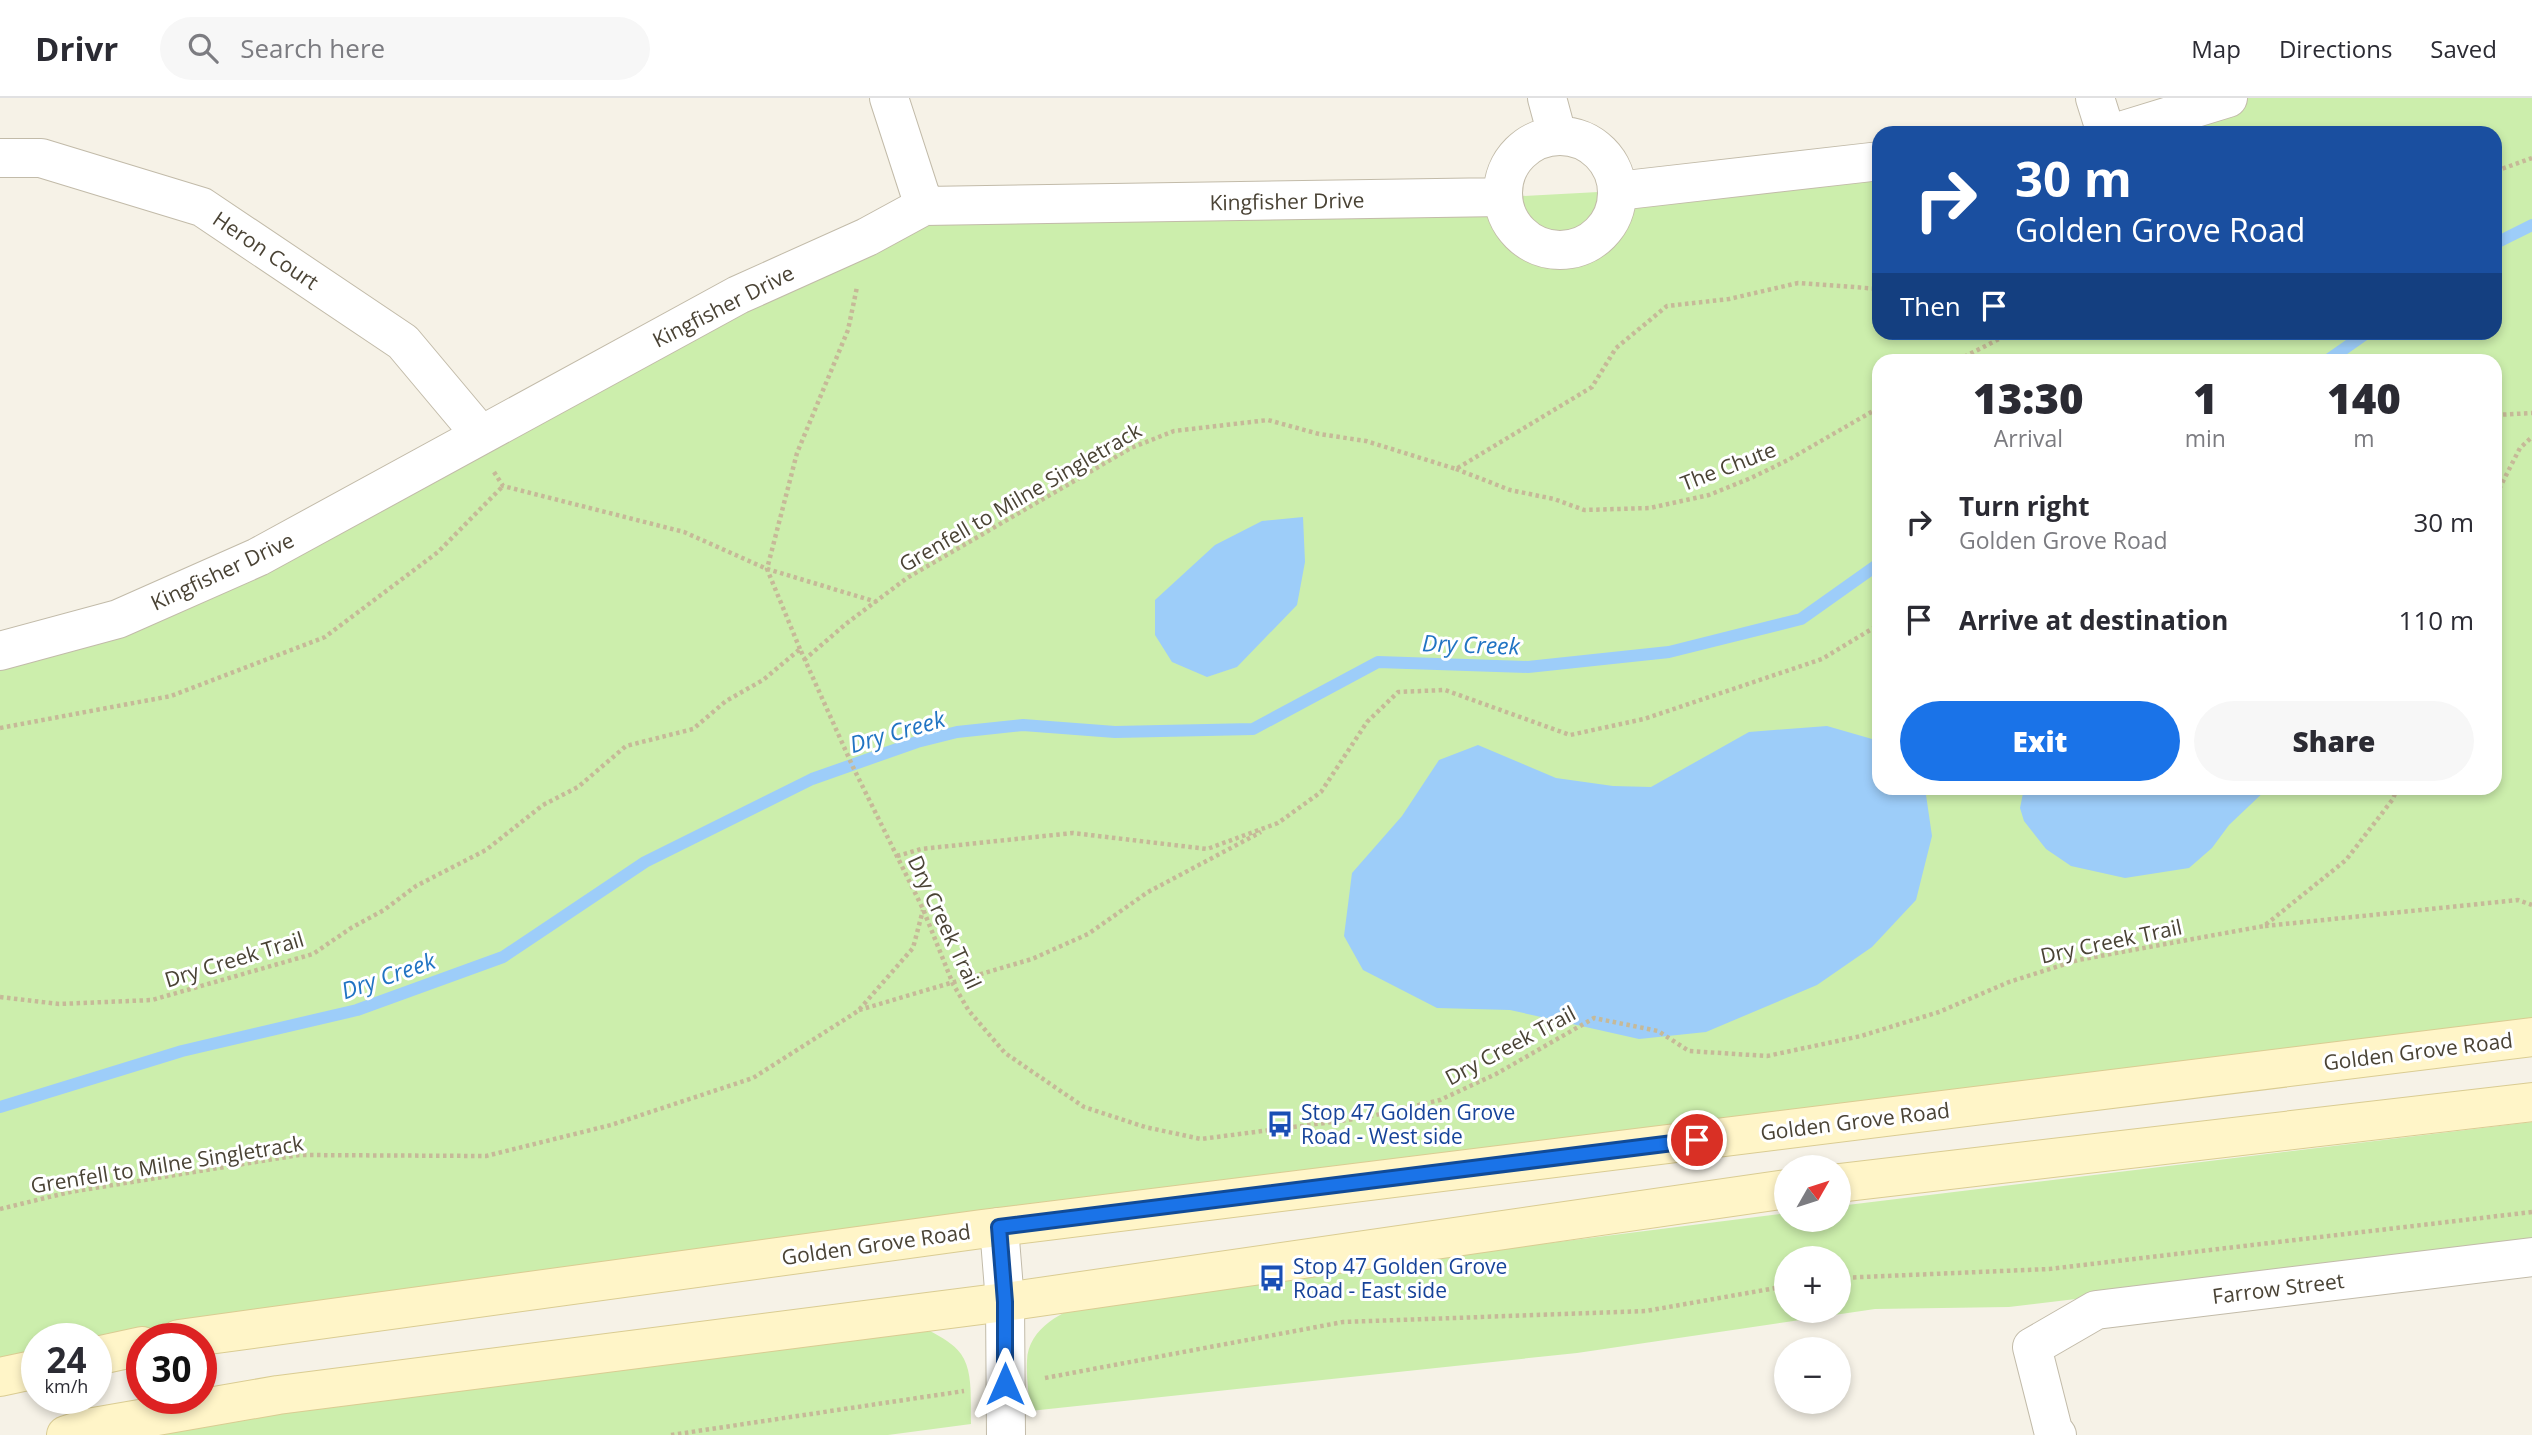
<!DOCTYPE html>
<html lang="en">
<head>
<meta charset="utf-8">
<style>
  body { margin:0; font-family:"Open Sans",sans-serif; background:#f7f7f7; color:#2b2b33; height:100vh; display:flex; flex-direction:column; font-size:26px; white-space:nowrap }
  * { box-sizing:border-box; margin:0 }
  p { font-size:23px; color:#7c7c81 }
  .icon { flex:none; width:38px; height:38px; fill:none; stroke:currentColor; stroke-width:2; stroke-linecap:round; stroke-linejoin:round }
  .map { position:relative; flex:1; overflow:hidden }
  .details { position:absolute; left:1872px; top:256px; width:630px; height:441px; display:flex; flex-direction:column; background:#fff; border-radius:21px; box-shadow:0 4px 10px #0003 }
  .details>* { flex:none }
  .top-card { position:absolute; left:1872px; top:28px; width:630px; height:214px; border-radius:21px; box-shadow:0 4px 10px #0003; background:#1a4fa0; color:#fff; overflow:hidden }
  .needle { width:46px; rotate:51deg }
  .buttons { position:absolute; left:1774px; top:1057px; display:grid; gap:14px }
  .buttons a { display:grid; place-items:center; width:77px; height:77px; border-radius:50%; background:#fff; box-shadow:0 4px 10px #0003; font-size:35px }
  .speed { position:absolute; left:21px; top:1225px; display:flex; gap:14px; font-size:35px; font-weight:700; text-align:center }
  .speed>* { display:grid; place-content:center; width:91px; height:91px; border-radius:50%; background:#fff; box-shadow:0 4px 10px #0003; line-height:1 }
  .speed small { font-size:18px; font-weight:400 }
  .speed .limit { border:10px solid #d22; background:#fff; color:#111 }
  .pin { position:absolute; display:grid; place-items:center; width:60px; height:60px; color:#fff; margin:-30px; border:4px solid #fff; border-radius:50%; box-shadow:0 2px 7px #0007 }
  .me { position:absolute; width:77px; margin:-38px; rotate:0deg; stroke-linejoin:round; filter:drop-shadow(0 0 5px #0008) }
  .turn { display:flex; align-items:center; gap:24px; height:147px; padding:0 28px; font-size:32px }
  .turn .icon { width:91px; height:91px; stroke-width:2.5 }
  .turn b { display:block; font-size:49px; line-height:60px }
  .then { display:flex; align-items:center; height:66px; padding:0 28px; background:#0003; gap:14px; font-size:26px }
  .eta { display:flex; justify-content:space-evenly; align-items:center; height:119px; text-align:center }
  .eta b { font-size:42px; font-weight:800; line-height:49px }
  .primary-button { display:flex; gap:14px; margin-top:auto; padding:14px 28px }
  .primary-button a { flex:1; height:80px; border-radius:42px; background:#1a73e8; color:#fff; font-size:28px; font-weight:800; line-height:80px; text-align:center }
  .primary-button a+a { background:#f7f7f7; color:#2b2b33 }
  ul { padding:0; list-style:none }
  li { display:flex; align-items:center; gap:21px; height:98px; padding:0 28px }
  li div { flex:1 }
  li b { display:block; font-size:26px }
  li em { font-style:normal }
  header { display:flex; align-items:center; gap:42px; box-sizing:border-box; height:98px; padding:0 35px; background:#fff; border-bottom:2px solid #e1e1e2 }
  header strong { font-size:33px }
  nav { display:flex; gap:38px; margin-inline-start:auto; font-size:24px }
  .search { width:490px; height:63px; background:#f7f7f7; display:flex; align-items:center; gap:18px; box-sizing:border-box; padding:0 24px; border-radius:38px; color:#7c7c81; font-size:26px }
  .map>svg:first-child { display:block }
  .green { fill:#cceeac; fill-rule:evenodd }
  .water { fill:#9dcdf9 }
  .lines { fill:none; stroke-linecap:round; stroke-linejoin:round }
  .stream { stroke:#9dcdf9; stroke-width:12 }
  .minor-casing { stroke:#c2bba9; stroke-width:40 }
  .secondary-casing { stroke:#dacc92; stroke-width:40 }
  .path { stroke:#c6b998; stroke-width:4.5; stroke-dasharray:3.5 3.5; stroke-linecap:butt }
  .minor { stroke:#fff; stroke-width:38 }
  .secondary { stroke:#fff5c8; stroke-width:38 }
  .route-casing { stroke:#114b97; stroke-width:18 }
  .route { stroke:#1a73e8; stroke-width:12 }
  .labels { text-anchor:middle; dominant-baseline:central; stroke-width:6; stroke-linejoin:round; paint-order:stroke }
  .street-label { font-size:21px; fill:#4a4335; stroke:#fff }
  .transit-label { font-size:21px; fill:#164399; stroke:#fff; text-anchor:start }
  .water-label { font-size:23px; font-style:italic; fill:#2174c3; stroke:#fff }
</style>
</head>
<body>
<header>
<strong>Drivr</strong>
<div class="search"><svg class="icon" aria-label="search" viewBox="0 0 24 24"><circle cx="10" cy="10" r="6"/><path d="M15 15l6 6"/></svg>Search here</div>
<nav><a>Map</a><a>Directions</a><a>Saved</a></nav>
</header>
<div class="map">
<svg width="2532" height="1337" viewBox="0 0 2532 1337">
  <rect width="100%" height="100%" fill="#f6f2e7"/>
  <path class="green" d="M2228 0H2532V939L179 1241H37V1271L0 1279V553L118 521 924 108 1503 99 1617 93 1879 63 1880 234H2496V35H2114ZM1880 262H2496V690H1880Z
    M2532 1024V1146L2009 1209 1875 1211 1577 1255 1030 1313C1029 1296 1026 1279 1027 1263 1028 1229 1064 1213 1091 1203L1787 1115V1122H1839V1108ZM1787 1160H1839V1213H1787Z
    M930 1233C941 1239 954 1246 961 1256 974 1274 970 1305 971 1326L888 1337H156L282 1315Z"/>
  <path class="water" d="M1303 419 1305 464 1297 507 1237 569 1207 579 1172 564 1155 537V502L1215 447 1262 423Z
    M1827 628 1879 643 1880 690H1925L1932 738 1916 802 1872 849 1817 887 1706 934 1639 941 1510 912 1437 910 1363 872 1344 838 1352 775 1402 718 1439 662 1478 647 1556 680 1613 688 1651 689 1749 634Z
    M2024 690H2268L2229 727 2212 750 2189 770 2125 780 2071 768 2046 751 2024 723 2020 710Z"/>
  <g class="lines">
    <path class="stream" d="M2496 145 2532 127
      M2328 262 2368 234
      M0 1009 182 953 357 912 503 859 645 764 812 681 917 644 957 634 1023 627 1115 634 1253 631 1378 564 1528 569 1669 554 1801 521 1880 465"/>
    <g class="minor-casing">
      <path id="minor" d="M889 0 924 108
        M1547 0 1557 37
        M2095 0 2106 35
        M2114 35 2228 0
        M1503 95a57 57 0 1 1 114 0a57 57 0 1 1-114 0Z
        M0 60H41L202 109 403 244 481 337
        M1617 93 1880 63
        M0 553 118 521 258 459 738 197 867 139 924 108 1503 99
        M999 1129 1005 1204 1006 1337
        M2057 1337 2053 1332 2032 1249 2096 1212 2532 1159"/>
    </g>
    <g class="secondary-casing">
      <path id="secondary" d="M1839 1085 2532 1004
        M179 1241 982 1131 2532 939
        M96 1258 142 1248
        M0 1279 37 1271
        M66 1337 88 1330 278 1297 1005 1204 1787 1091"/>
    </g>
    <path class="path" d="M2496 73 2532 60
      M1958 262 1999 241 2018 234
      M2496 317 2532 315
      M1456 371 1510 392 1554 401 1584 412 1650 410 1709 397 1751 380 1788 362 1880 309
      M494 374 503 388 684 434 767 471 877 504
      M2496 397 2520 350 2532 339
      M800 551 767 471 797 355 848 232 857 189
      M804 562 847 525 907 480 1131 350 1174 333 1268 322 1319 336 1366 343 1456 371 1592 289 1616 250 1667 208 1729 201 1798 185 1880 191
      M0 630 171 598 325 539 438 454 503 388
      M897 758 921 751 1073 735 1207 751 1278 725 1321 694 1367 624 1398 594 1445 592 1570 637 1644 621 1822 561 1880 526
      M2265 828 2518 802 2532 807
      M0 899 59 906 152 902 313 856 351 830 384 812 416 788 486 752 543 707 578 689 626 648 693 631 726 603 763 582 800 551 853 669 923 811 953 886 969 913 1005 955 1084 1009 1145 1029 1201 1041 1363 1020 1440 1002 1496 976 1594 920 1658 933 1689 953 1767 958 1861 938 1939 914 2009 884 2078 862 2264 828 2346 762 2393 701 2397 690
      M859 912 1032 861 1088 836 1148 794 1261 734
      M0 1111 70 1094 299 1057 486 1058 611 1027 753 980 858 913 913 850 923 812
      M1839 1180 2049 1171 2532 1114
      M1045 1280 1343 1224 1646 1213 1787 1188
      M671 1337 964 1293"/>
    <use href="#minor" class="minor"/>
    <use href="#secondary" class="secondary"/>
  </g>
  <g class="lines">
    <g class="route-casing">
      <path id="route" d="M1005 1286V1204L999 1129 1697 1042"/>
    </g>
    <use href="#route" class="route"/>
  </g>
  <defs>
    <g id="bus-bare" transform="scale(2.1)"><path d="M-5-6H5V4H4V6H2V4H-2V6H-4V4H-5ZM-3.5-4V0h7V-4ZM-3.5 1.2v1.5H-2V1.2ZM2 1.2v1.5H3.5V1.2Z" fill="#1a4fb4" stroke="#fff" stroke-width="2.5" paint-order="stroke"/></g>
  </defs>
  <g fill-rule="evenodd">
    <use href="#bus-bare" x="1280" y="1026"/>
    <use href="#bus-bare" x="1272" y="1180"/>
  </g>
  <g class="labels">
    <g class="street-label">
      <text transform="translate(1287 103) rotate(-1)">Kingfisher Drive</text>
      <text transform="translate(266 152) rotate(34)">Heron Court</text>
      <text transform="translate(723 208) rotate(-27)">Kingfisher Drive</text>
      <text transform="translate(1728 368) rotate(-21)">The Chute</text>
      <text transform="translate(1020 399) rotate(-30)">Grenfell to Milne Singletrack</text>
      <text transform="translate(222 473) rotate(-25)">Kingfisher Drive</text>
      <text transform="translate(945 824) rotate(65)">Dry Creek Trail</text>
      <text transform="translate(2111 843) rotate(-12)">Dry Creek Trail</text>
      <text transform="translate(234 861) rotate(-17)">Dry Creek Trail</text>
      <text transform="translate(1510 947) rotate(-28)">Dry Creek Trail</text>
      <text transform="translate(2418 953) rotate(-7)">Golden Grove Road</text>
      <text transform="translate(1855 1023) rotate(-7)">Golden Grove Road</text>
      <text transform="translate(167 1066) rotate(-9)">Grenfell to Milne Singletrack</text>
      <text transform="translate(876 1146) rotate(-8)">Golden Grove Road</text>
      <text transform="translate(2278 1190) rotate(-7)">Farrow Street</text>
    </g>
    <g class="transit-label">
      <text x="1301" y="1014">Stop 47 Golden Grove<tspan x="1301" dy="24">Road - West side</tspan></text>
      <text x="1293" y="1168">Stop 47 Golden Grove<tspan x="1293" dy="24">Road - East side</tspan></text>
    </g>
    <g class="water-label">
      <text transform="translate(1471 546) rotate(2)">Dry Creek</text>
      <text transform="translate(897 633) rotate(-16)">Dry Creek</text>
      <text transform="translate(388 877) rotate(-19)">Dry Creek</text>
    </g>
  </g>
</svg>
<div class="buttons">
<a><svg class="needle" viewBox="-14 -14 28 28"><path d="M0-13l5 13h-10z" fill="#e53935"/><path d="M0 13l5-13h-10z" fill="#7c7c81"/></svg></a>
<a>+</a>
<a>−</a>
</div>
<div class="speed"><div>24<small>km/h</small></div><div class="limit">30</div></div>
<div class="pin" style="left:1697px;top:1042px;background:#d93025"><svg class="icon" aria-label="arrive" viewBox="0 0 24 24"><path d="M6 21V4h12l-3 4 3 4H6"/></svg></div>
<svg class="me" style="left:1005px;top:1286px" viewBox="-20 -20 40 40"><path d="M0-17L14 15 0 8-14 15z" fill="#1a73e8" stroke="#fff" stroke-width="4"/></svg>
<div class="top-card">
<div class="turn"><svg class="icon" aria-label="right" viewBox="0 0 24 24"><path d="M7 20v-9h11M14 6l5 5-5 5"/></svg><div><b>30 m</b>Golden Grove Road</div></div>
<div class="then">Then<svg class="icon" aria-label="arrive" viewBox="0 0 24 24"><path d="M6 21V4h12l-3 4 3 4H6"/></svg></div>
</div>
<section class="details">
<div class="eta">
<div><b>13:30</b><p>Arrival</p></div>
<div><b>1</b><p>min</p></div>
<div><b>140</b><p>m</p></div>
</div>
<ul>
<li><svg class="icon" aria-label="right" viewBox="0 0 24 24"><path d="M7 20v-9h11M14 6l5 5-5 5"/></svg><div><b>Turn right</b><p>Golden Grove Road</p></div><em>30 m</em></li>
<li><svg class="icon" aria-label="arrive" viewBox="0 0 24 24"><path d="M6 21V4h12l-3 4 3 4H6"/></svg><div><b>Arrive at destination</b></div><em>110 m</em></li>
</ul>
<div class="primary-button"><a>Exit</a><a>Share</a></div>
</section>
</div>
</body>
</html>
